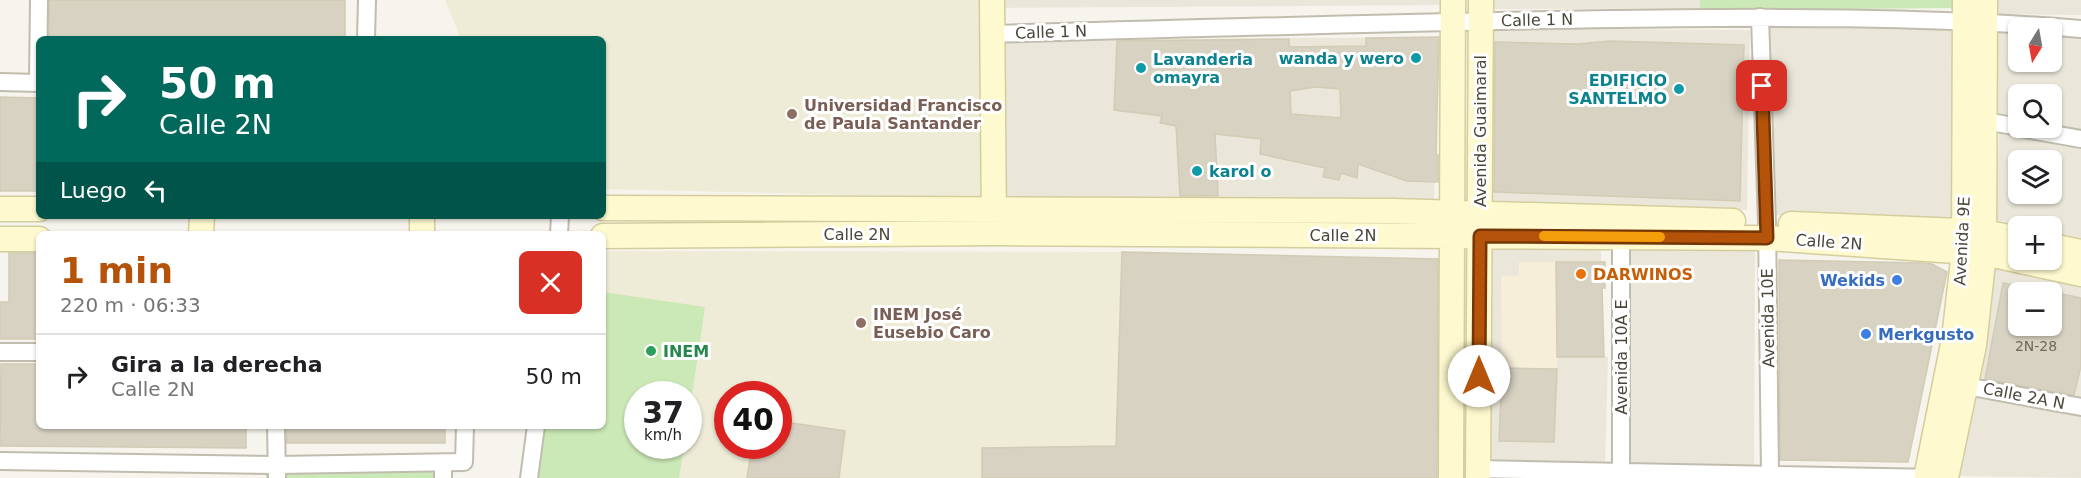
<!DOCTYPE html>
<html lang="es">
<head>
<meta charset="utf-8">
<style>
  body { margin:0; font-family:"DejaVu Sans",sans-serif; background:#f2f2f2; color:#202124; height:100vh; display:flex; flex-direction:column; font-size:22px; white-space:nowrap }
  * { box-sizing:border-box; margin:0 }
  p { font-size:20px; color:#757577 }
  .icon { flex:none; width:33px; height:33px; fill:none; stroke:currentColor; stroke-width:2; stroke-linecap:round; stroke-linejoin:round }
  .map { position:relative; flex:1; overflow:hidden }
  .side { position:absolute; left:36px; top:231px; width:570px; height:198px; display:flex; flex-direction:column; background:#fff; border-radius:9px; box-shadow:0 2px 4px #0004 }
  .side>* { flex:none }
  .banner { position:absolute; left:36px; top:36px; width:570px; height:183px; border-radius:9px; box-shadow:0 2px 4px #0004; background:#00695c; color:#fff; overflow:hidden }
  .needle { width:39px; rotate:191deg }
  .tools { position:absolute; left:2008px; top:18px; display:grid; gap:12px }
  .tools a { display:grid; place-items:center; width:54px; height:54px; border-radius:9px; background:#fff; box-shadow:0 2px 4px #0004; font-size:30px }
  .speed { position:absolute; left:624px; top:381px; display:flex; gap:12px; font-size:30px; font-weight:700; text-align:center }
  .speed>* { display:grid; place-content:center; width:78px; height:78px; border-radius:50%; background:#fff; box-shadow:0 2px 4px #0004; line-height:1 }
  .speed small { font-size:15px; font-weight:400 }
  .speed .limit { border:9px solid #d22; background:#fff; color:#111 }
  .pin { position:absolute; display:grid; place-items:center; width:51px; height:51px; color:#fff; margin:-26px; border-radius:12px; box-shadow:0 3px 9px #0006 }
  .me { position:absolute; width:66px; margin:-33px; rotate:0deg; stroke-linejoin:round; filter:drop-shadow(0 0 4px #0008) }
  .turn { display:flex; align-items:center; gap:21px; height:126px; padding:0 24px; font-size:27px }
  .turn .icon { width:78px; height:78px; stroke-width:2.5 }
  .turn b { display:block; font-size:42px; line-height:51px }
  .then { display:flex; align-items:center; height:57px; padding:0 24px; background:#0003; gap:12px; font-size:22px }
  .round { display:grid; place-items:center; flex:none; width:63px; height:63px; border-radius:9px; background:#f2f2f2 }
  .head { display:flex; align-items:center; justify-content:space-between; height:102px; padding:0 24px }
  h1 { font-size:36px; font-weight:800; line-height:45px; color:#b45309 }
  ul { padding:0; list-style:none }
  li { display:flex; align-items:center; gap:18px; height:84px; padding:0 24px; border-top:2px solid #e0e0e0 }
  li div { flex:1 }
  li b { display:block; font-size:22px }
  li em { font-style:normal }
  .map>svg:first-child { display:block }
  .residential { fill:#eae7da; fill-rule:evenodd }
  .commercial { fill:#f6eed9 }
  .education { fill:#eeebd7; fill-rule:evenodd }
  .green { fill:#cbe9b6 }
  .building { fill:#d7d2c2; stroke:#d2cbb5; stroke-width:1.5; fill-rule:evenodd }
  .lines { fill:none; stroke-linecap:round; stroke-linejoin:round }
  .street-casing { stroke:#c1bdae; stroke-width:20 }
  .secondary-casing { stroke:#d4cd9d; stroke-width:27 }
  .street { stroke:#fff; stroke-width:16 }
  .secondary { stroke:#fef9ce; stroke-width:24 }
  .route-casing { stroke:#753606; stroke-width:15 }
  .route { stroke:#b45309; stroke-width:10 }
  .slow { stroke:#f59e0b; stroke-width:10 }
  .culture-dot { fill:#0f9aa8; stroke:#fff; stroke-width:2 }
  .education-dot { fill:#8d6e63; stroke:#fff; stroke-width:2 }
  .food-dot { fill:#e8710a; stroke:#fff; stroke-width:2 }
  .shop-dot { fill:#3f7fe0; stroke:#fff; stroke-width:2 }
  .leisure-dot { fill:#2e9e5b; stroke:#fff; stroke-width:2 }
  .labels { text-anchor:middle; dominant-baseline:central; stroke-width:6; stroke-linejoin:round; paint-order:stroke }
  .number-label { font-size:14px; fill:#6d695b }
  .street-label { font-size:16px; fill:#4a4639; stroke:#fff }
  .culture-label { font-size:16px; font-weight:bold; fill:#0d838f; stroke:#fff; text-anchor:end }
  .education-label { font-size:16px; font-weight:bold; fill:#785e54; stroke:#fff; text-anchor:start }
  .food-label { font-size:16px; font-weight:bold; fill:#c56008; stroke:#fff; text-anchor:start }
  .shop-label { font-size:16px; font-weight:bold; fill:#366cbe; stroke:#fff; text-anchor:end }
  .leisure-label { font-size:16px; font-weight:bold; fill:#27864d; stroke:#fff; text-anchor:start }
</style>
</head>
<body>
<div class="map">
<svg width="2081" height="478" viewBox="0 0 2081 478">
  <rect width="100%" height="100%" fill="#f6f4ec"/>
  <path class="residential" d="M997 0H1448V5L997 8Z
    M1493 0H1960L1959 8 1493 9Z
    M1981 0H2081V15L1982 14Z
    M1772 26 1958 28 1956 218 1775 215 1767 27Z
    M1991 26 2019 29V62H2052V32L2081 35V135L2052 128V94H2019V124L1993 119Z
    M1486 28 1750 30 1747 210 1483 202Z
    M1440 37 1434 201H1002L998 40Z
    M1999 132 2081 146V238L2052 232V226H2025L1996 220ZM2019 160H2052V194H2019Z
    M1614 240 1755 243 1754 467 1615 466Z
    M1481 244H1601L1603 356 1608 357 1605 465 1474 464Z
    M1994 265 2081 281V478L1951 476ZM2019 292H2052V326H2019Z"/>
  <path class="commercial" d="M1519 262H1556L1557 369 1502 368 1501 276H1519Z"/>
  <path class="education" d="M445 0H980L982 198 603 189V39H461Z
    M603 251 1122 252 1114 478H540L603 426ZM638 394H688V446H638ZM728 394H778V446H728Z"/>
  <path class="green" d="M1700 0H1959V8L1700 10Z
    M603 292 705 307 689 415 688 394H638V446H684L679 478H537L545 426H603Z
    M266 469H441V478H266Z"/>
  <path class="building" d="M49 0H345V39H49Z
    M1439 37 1436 155H1438V182L1407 181 1358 164 1357 178 1341 173 1339 180 1323 177 1325 168 1260 154 1261 139 1215 134 1218 196H1180L1176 126 1160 123 1162 116 1114 110 1117 41 1289 39V47L1366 46V38ZM1316 87 1340 89 1341 118 1291 114 1290 91Z
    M1611 41 1744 45 1740 201 1494 192 1495 42 1577 44Z
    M0 97 39 98V191H0Z
    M1122 252 1438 259 1437 478H982V448L1116 446Z
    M9 253H39V339H0V302H9Z
    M1779 260 1923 263 1932 264 1947 272 1908 462 1780 460Z
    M1556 262H1605V288H1602L1604 357H1557Z
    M2003 283 2019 286V326H2052V292L2081 298V366L2074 395 1985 379Z
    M1 364H39V426H246V448L0 446Z
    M1502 368 1557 369 1554 442 1499 441Z
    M778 421 845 431 839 478H747L752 446H778Z
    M286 426H445V443H287Z"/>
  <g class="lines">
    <g class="street-casing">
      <path id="street" d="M1760 17 1767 223 1770 474
        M992 34C1200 28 1408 22 1616 19 1771 17 1926 16 2081 29
        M366 39 367 0
        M0 82 39 83
        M38 83 39 0
        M1985 121 2019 127
        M2019 128 2081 139
        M559 234 560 216
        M1621 236V478
        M0 352H39
        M1966 386 2081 407
        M276 426 277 478
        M0 461 277 465 464 462 465 426
        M1478 469 1936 478
        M443 478V463
        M529 478 536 426"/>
    </g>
    <g class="secondary-casing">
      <path id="secondary" d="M992 0 994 225
        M603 208 1394 211 1733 221
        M0 209H39
        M422 216V234
        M1791 224 1984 232 2019 239
        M201 234 202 216
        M603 236 995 233 1767 238 1984 253 2081 274
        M0 239H39
        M2052 246 2081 252
        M1451 478 1453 0
        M1478 478 1481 0
        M1926 478 1954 339 1964 251 1965 0
        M1946 478 1974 345 1984 253 1985 0"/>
    </g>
    <use href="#street" class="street"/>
    <use href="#secondary" class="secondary"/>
  </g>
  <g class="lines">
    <g class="route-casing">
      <path id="route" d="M1479 376 1480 236 1767 238 1762 86"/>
    </g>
    <use href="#route" class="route"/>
    <path class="slow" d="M1544 236 1660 237"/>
  </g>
  <g class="culture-dot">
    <circle cx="1416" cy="58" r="6"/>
    <circle cx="1141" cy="68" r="6"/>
    <circle cx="1679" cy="89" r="6"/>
    <circle cx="1197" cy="171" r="6"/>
  </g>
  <g class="education-dot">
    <circle cx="792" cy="114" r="6"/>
    <circle cx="861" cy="323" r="6"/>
  </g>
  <circle class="food-dot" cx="1581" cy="274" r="6"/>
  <g class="shop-dot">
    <circle cx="1897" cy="280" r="6"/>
    <circle cx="1866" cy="334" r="6"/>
  </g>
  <circle class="leisure-dot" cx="651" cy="351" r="6"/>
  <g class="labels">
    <g class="number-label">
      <text x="2036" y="346">2N-28</text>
    </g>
    <g class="street-label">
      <text transform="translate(1537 20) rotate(-1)">Calle 1 N</text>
      <text transform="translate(1051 32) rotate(-2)">Calle 1 N</text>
      <text transform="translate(1480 131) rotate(-90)">Avenida Guaimaral</text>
      <text x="857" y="234">Calle 2N</text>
      <text x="1343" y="235">Calle 2N</text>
      <text transform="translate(1962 241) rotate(-87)">Avenida 9E</text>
      <text transform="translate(1829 242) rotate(4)">Calle 2N</text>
      <text transform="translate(1768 318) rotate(-91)">Avenida 10E</text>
      <text transform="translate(1621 357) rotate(-90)">Avenida 10A E</text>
      <text transform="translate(2024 396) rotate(11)">Calle 2A N</text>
    </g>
    <g class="culture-label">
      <text x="1404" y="58">wanda y wero</text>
      <text x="1153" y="59" text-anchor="start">Lavanderia<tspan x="1153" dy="18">omayra</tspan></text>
      <text x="1667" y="80">EDIFICIO<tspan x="1667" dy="18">SANTELMO</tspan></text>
      <text x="1209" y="171" text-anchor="start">karol o</text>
    </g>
    <g class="education-label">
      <text x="804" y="105">Universidad Francisco<tspan x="804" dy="18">de Paula Santander</tspan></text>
      <text x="873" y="314">INEM José<tspan x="873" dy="18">Eusebio Caro</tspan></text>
    </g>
    <g class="food-label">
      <text x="1593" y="274">DARWINOS</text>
    </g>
    <g class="shop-label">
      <text x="1885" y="280">Wekids</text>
      <text x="1878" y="334" text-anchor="start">Merkgusto</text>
    </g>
    <g class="leisure-label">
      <text x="663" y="351">INEM</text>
    </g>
  </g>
</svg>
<div class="tools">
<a><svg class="needle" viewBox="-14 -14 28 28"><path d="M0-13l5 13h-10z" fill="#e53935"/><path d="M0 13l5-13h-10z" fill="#757577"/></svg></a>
<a><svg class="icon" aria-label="search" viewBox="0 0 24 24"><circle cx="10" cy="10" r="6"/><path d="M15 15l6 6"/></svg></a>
<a><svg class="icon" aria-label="layers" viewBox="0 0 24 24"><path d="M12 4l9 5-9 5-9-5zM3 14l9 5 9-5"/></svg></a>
<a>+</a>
<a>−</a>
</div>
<div class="speed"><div>37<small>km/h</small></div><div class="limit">40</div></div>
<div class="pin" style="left:1762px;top:86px;background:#d93025"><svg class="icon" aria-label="arrive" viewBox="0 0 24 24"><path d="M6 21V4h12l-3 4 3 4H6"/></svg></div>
<svg class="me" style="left:1479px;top:376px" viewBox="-20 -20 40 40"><circle r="19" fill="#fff"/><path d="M0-13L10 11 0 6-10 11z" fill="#b45309"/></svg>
<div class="banner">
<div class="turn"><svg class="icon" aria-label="right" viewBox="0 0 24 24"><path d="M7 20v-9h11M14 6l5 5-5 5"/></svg><div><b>50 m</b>Calle 2N</div></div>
<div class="then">Luego<svg class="icon" aria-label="left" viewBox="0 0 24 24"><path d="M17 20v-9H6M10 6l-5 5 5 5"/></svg></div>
</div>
<section class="side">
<div class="head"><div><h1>1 min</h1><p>220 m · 06:33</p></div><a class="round" style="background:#d93025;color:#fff"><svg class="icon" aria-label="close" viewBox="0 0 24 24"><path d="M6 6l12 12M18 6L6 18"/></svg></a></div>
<ul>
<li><svg class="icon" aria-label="right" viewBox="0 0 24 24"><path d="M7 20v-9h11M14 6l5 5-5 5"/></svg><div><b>Gira a la derecha</b><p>Calle 2N</p></div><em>50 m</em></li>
</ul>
</section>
</div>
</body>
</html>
